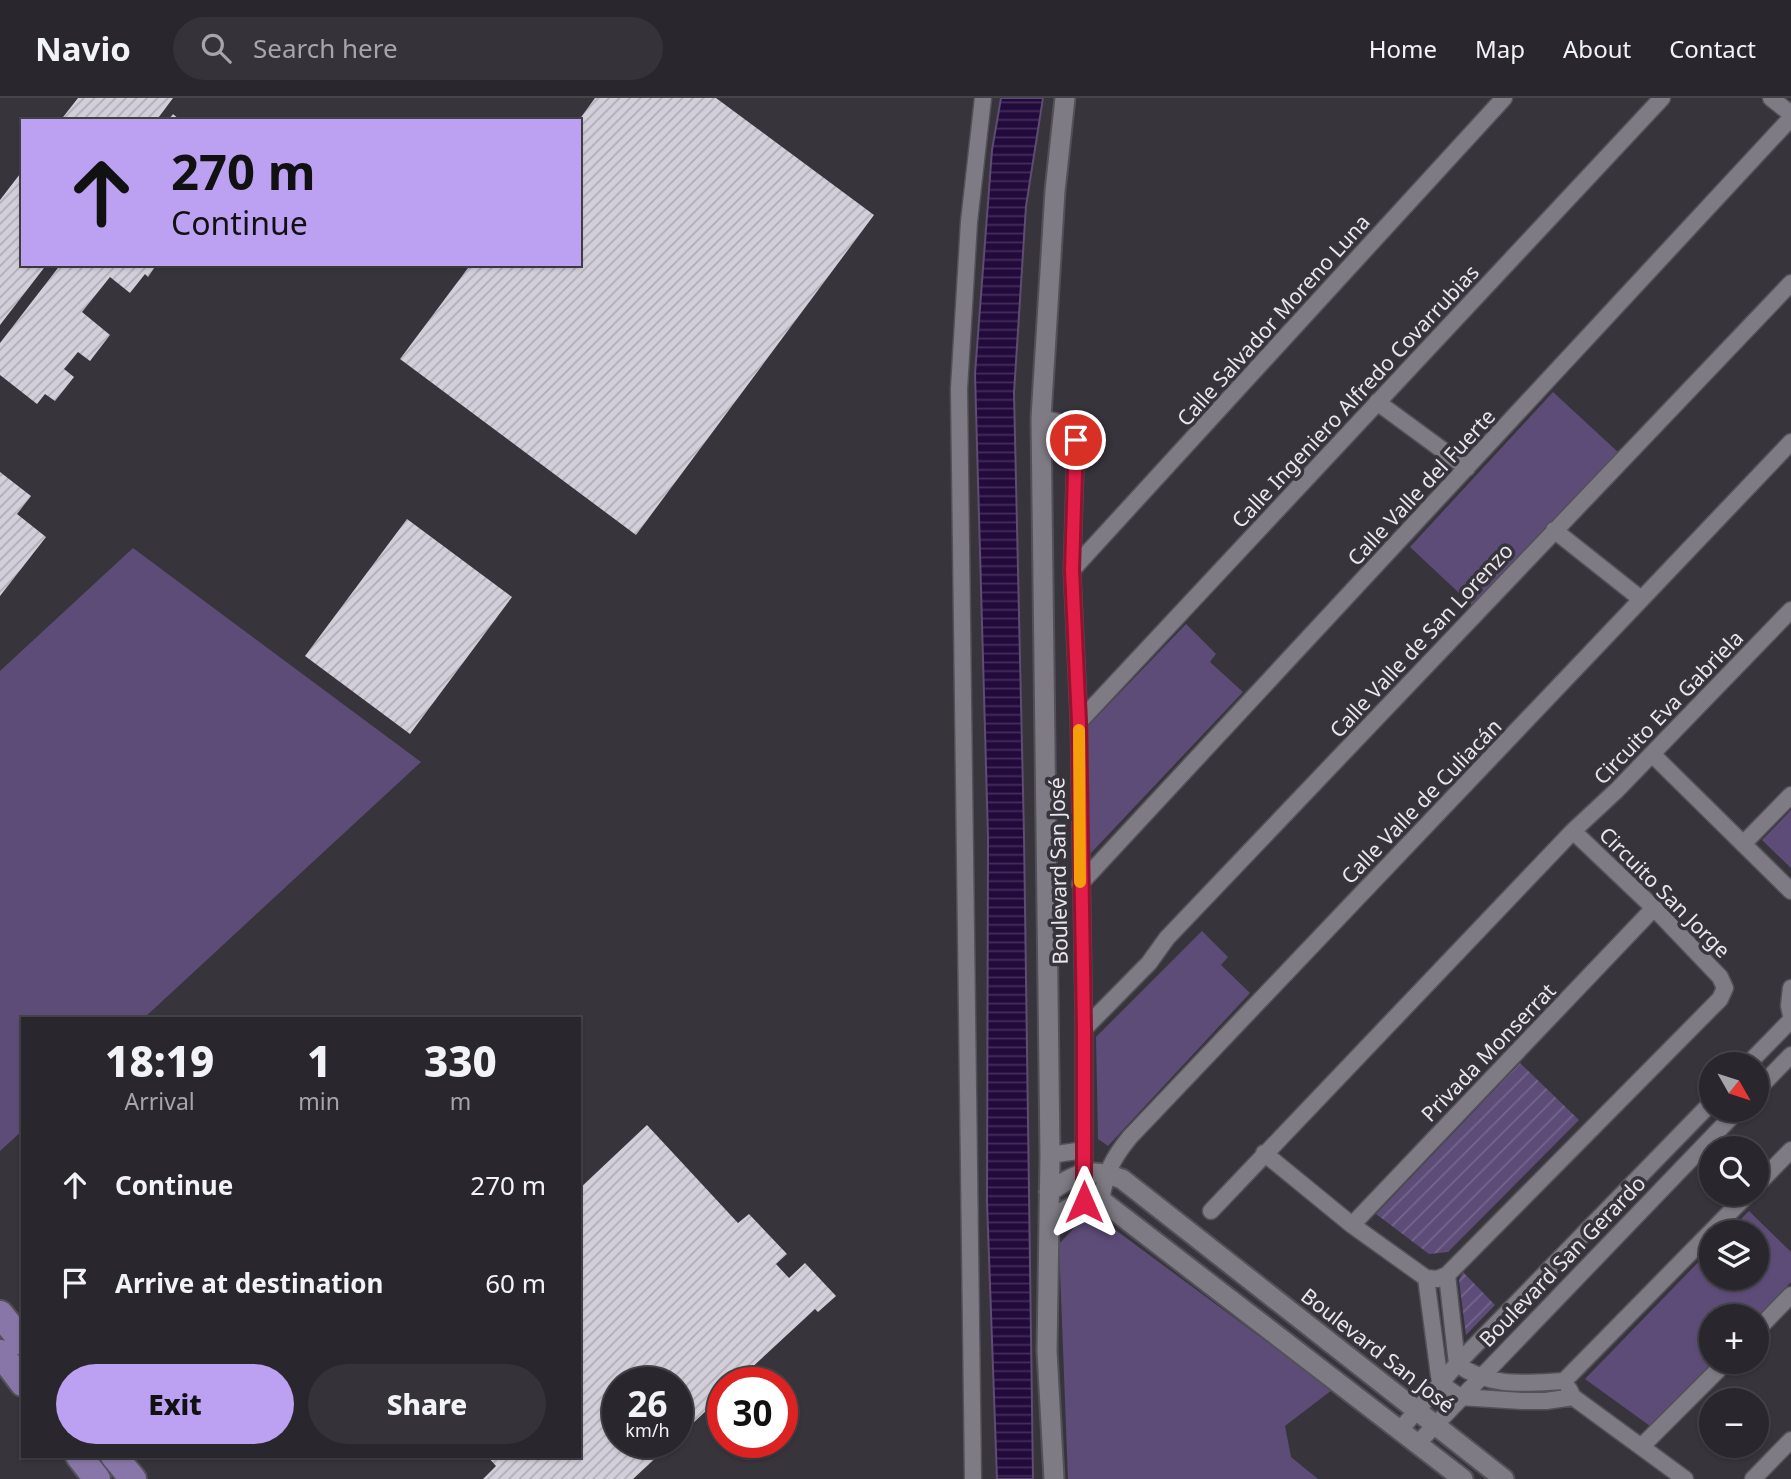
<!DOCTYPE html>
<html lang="en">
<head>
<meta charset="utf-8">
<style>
  body { margin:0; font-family:"Noto Sans",sans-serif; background:#353339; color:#f1f3f6; height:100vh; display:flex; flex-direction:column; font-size:26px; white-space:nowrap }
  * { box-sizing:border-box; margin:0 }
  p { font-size:23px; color:#a5a5aa }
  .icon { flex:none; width:38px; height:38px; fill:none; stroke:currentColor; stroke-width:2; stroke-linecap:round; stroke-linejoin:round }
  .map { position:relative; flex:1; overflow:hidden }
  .details { position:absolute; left:21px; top:919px; width:560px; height:441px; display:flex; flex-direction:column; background:#29272d; border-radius:0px; box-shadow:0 2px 5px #0004,0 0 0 2px #454449 }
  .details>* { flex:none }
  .top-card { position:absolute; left:21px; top:21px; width:560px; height:147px; border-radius:0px; box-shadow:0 2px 5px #0004,0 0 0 2px #454449; background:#bca0f2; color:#111; overflow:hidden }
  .needle { width:46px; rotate:129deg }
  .controls { position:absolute; left:1699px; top:954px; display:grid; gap:14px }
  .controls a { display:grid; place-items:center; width:70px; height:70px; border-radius:50%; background:#29272d; box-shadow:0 2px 5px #0004,0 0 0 2px #454449; font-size:35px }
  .speed { position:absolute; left:602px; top:1269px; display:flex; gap:14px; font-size:35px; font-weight:700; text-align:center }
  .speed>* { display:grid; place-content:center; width:91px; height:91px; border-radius:50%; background:#29272d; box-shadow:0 2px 5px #0004,0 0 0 2px #454449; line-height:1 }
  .speed small { font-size:18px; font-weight:400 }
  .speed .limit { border:10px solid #d22; background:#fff; color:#111 }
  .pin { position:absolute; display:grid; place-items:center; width:60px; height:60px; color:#fff; margin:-30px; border:4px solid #fff; border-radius:50%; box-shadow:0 2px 7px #0007 }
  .me { position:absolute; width:77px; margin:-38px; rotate:0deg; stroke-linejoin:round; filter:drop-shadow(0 0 5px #0008) }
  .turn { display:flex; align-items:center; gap:24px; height:147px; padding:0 35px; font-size:32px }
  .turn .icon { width:91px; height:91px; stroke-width:2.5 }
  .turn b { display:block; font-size:49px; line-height:60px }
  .eta { display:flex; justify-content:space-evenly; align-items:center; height:119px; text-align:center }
  .eta b { font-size:42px; font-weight:800; line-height:49px }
  .action { display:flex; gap:14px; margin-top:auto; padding:14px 35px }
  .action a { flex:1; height:80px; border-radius:42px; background:#bca0f2; color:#111; font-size:28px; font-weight:800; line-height:80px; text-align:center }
  .action a+a { background:#353339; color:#f1f3f6 }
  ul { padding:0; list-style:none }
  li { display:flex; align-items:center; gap:21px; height:98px; padding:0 35px }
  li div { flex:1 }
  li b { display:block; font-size:26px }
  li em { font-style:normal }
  header { display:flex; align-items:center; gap:42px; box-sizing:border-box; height:98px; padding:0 35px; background:#29272d; border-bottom:2px solid #454449 }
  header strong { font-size:33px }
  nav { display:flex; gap:38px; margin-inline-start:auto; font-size:24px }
  .search { width:490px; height:63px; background:#353339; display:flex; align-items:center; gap:18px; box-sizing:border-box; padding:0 24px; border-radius:38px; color:#a5a5aa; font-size:26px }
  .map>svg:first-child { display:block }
  .green { fill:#5d4c78 }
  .garden { fill:url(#garden-furrows) }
  .water { fill:url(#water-rules); stroke:#5e4c72; stroke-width:2 }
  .building { fill:url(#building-hatch) }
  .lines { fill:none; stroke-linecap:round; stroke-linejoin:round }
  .minor-casing { stroke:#535158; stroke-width:19 }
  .tertiary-casing { stroke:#535158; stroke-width:23 }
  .trunk-casing { stroke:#535158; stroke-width:30 }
  .minor { stroke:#7f7b85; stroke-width:16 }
  .tertiary { stroke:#7f7b85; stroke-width:19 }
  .trunk { stroke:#8876a8; stroke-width:26 }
  .route-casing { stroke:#92132f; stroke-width:18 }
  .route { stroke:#e11d48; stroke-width:12 }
  .slow { stroke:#f59e0b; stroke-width:12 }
  .labels { text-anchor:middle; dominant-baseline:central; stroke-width:7; stroke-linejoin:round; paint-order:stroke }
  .street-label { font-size:21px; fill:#e9e7ed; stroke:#37343c }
</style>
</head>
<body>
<header>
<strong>Navio</strong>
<div class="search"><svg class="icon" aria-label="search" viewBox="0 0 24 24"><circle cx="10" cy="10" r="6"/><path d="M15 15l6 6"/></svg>Search here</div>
<nav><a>Home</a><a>Map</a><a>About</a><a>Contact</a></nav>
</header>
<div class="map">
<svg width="1791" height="1381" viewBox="0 0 1791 1381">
  <defs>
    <pattern id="garden-furrows" width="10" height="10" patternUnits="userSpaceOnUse" patternTransform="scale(1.75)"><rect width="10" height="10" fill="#5d4c78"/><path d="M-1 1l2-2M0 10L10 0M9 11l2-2" fill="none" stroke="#74668c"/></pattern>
    <pattern id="water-rules" width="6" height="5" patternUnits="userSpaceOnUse" patternTransform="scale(1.75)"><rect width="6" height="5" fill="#230a3d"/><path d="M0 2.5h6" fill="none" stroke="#432e59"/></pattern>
    <pattern id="building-hatch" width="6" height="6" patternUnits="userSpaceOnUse" patternTransform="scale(1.75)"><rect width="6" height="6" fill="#d3cfda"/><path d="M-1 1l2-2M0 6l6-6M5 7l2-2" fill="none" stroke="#b0acb5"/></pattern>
  </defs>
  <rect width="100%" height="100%" fill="#37343c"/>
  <path class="green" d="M1553 294 1618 354 1474 509 1410 449Z
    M133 450 421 664 144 920H23V1032L0 1053V573Z
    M1186 526 1216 556 1210 564 1243 594 1090 756 1086 630Z
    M1791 712V770L1762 742Z
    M1202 833 1228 859 1221 867 1250 895 1108 1048 1098 1041 1096 939Z
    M1749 1113 1791 1154V1184L1757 1219 1712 1218V1264H1713L1650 1328 1585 1281 1711 1151 1712 1180H1757V1134H1728Z
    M1085 1118 1106 1125 1332 1292 1285 1328 1291 1359 1318 1381H1068L1059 1146Z"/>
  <path class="garden" d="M1520 965 1579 1022 1448 1154 1429 1156 1376 1116Z
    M1463 1174 1495 1207 1466 1237 1459 1182Z"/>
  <path class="water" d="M1001 0H1043L1026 108 1014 295 1024 737 1033 1381H997L987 1104 988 740 975 276 992 52Z"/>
  <path class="building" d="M78 0H173L156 23H60Z
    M595 0H716L874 117 636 437 400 261 471 166H579V22Z
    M173 16 181 23H167Z
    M23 72V166H47L0 227V102Z
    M61 166H157L148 179 145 176 130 195 110 179 82 214 110 237 90 263 78 254 64 271 74 279 55 303 45 296 37 306 0 277V245Z
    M0 374 31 398 17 416 46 439 0 498Z
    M407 421 512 499 410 636 305 558Z
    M647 1027 738 1125 749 1116 787 1156 776 1166 789 1180 805 1165 836 1198 818 1214 815 1211 736 1284H723V1297L677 1340V1284H618V1344H673L633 1381H483L496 1368 487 1358H579V1091Z"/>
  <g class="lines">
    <g class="minor-casing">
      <path id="minor" d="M1771 0 1791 16
        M1377 304 1467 370
        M1041 320C1058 324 1071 324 1076 342L1072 472 1079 624 1084 931V1104
        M1554 432 1641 501
        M1072 472 1504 0
        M1079 624 1662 0
        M1652 656 1791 793
        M1743 746 1791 697
        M1080 786 1791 20
        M1791 890 1789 908 1791 917
        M1084 931 1149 865 1167 840 1791 185
        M1748 966 1791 922
        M1757 992 1791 957
        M1264 1055 1352 1127 1426 1180 1437 1181 1447 1177 1720 901 1725 890 1720 879 1654 810 1573 733
        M1050 1057 1084 1052
        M1757 1087 1791 1052
        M1101 1102C1106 1074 1112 1061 1130 1039L1791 344
        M1211 1113 1573 733 1617 692 1791 512
        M1352 1127 1654 810
        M1447 1177 1457 1266C1490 1290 1525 1285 1564 1283L1748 1096
        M1426 1180 1440 1285 1460 1299 1522 1303H1546L1573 1299
        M1757 1232 1791 1197
        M1569 1291 1573 1299 1685 1381
        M1400 1332 1457 1266 1712 1004
        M1418 1345 1738 1012
        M1642 1348 1726 1264
        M973 1381 959 291 969 124 983 0
        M1753 1381 1791 1342"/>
    </g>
    <g class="tertiary-casing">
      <path id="tertiary" d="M1049 1094C1076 1075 1091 1069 1122 1081L1504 1381
        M1049 1123C1065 1112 1080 1102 1101 1102L1463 1381
        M1054 1381 1047 1253 1050 1057 1041 320 1055 93 1065 0"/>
    </g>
    <g class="trunk-casing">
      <path id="trunk" d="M0 1216 23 1244
        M0 1255 23 1285
        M79 1358 97 1381
        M114 1358 133 1381"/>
    </g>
    <use href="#minor" class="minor"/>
    <use href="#tertiary" class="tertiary"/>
    <use href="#trunk" class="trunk"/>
  </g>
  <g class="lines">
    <g class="route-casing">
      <path id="route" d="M1076 342 1072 472 1079 624 1084 931V1104"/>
    </g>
    <use href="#route" class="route"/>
    <path class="slow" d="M1079 632 1080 784"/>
  </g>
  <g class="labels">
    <g class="street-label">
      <text transform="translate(1273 222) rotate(-48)">Calle Salvador Moreno Luna</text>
      <text transform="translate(1355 298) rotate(-47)">Calle Ingeniero Alfredo Covarrubias</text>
      <text transform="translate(1421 389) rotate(-47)">Calle Valle del Fuerte</text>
      <text transform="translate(1421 542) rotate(-47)">Calle Valle de San Lorenzo</text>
      <text transform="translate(1668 609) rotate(-46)">Circuito Eva Gabriela</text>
      <text transform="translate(1421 703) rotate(-46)">Calle Valle de Culiacán</text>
      <text transform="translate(1058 773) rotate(-91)">Boulevard San José</text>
      <text transform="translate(1665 794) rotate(45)">Circuito San Jorge</text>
      <text transform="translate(1488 954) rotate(-46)">Privada Monserrat</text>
      <text transform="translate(1562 1163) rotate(-46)">Boulevard San Gerardo</text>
      <text transform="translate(1378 1252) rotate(38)">Boulevard San José</text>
    </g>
  </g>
</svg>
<div class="controls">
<a><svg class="needle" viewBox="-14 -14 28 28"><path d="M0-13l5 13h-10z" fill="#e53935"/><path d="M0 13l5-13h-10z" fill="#a5a5aa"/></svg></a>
<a><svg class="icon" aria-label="search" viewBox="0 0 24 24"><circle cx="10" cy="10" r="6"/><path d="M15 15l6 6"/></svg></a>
<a><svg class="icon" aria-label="layers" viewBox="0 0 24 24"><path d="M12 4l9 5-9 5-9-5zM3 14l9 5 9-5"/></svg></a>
<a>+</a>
<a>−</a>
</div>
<div class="speed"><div>26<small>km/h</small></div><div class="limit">30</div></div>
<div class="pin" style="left:1076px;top:342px;background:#d93025"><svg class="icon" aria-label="arrive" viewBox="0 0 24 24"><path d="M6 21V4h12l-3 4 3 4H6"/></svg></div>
<svg class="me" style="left:1084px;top:1104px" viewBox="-20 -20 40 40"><path d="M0-17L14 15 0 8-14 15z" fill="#e11d48" stroke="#fff" stroke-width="4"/></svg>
<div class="top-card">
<div class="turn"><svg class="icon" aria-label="ahead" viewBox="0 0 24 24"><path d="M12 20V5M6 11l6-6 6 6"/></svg><div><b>270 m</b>Continue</div></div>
</div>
<section class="details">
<div class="eta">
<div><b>18:19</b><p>Arrival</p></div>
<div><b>1</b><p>min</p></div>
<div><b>330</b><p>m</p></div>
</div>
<ul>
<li><svg class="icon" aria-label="ahead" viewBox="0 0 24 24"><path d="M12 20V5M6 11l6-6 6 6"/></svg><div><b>Continue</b></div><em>270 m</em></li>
<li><svg class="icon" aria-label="arrive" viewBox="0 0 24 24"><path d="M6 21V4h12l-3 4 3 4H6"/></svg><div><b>Arrive at destination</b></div><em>60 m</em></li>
</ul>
<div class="action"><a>Exit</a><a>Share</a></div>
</section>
</div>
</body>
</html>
